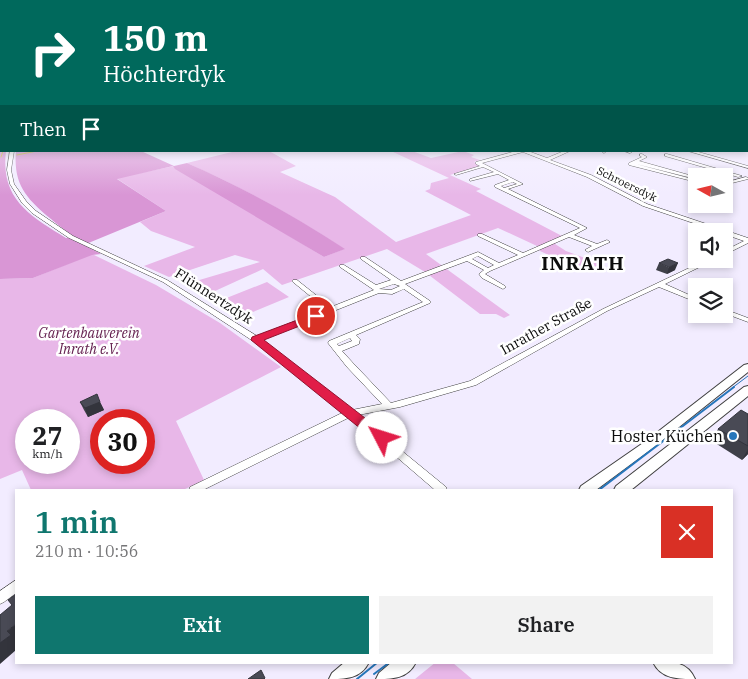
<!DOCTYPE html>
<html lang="en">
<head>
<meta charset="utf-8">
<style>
  body { margin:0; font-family:"IBM Plex Serif",serif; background:#f2f2f2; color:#202124; height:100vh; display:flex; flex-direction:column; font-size:19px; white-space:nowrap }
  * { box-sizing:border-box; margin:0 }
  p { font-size:16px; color:#757577 }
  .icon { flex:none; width:28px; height:28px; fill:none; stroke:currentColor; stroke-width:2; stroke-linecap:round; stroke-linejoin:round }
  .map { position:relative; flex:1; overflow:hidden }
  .details { position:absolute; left:15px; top:489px; width:718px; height:175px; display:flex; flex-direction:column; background:#fff; border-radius:0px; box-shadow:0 2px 8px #0003 }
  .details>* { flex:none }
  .guide { position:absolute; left:0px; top:0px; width:749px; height:152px; box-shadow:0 2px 8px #0003; background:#00695c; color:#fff; overflow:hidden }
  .needle { width:32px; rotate:278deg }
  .controls { position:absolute; left:688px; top:168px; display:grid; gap:10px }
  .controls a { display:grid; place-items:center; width:45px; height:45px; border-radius:0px; background:#fff; box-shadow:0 2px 8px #0003; font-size:25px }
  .speed { position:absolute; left:15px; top:409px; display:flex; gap:10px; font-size:25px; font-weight:700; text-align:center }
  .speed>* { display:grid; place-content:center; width:65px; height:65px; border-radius:50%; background:#fff; box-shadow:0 2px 8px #0003; line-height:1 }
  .speed small { font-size:12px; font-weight:400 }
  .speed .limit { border:8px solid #d22; background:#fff; color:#111 }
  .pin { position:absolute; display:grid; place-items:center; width:42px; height:42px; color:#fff; margin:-21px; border:2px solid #fff; border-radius:50%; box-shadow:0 1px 5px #0007 }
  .me { position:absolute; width:55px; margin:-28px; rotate:310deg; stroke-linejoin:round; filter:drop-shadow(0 0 4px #0008) }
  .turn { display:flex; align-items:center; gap:18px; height:105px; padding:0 20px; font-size:22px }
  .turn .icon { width:65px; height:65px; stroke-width:2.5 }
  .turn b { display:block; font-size:35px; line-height:42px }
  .then { display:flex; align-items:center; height:48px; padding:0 20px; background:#0003; gap:10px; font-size:19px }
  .round { display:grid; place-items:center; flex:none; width:52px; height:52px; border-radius:0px; background:#f2f2f2 }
  .headline { display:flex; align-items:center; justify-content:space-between; height:85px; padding:0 20px }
  h1 { font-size:30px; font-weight:600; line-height:38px; color:#0f766e }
  .action { display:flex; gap:10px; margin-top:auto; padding:10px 20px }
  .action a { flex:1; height:58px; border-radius:0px; background:#0f766e; color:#fff; font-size:20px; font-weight:600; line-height:58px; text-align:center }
  .action a+a { background:#f2f2f2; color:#202124 }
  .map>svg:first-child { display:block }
  .green { fill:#e8b7e8; fill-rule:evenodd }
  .forest { fill:#d996d5 }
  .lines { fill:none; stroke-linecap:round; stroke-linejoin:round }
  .stream { stroke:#ccbe39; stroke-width:1 }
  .minor-casing { stroke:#3f3f3f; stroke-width:1 }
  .tertiary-casing { stroke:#3f3f3f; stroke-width:2 }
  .minor { fill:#fff; fill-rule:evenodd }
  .tertiary { fill:#fff; fill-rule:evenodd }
  .tram-far1 { stroke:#2676bb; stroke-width:1 }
  .tram { stroke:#2676bb; stroke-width:2 }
  .wall { fill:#3f4049 }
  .shaded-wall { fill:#33343c }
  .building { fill:#494a55; stroke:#33343c }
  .route { fill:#e11d48; stroke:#92132f }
  .poi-dot { fill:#2676bb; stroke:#fff; stroke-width:2 }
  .labels { text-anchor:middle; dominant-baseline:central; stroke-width:5; stroke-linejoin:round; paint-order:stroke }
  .far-street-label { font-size:11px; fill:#0c0c0c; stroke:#fff }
  .street-label { font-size:14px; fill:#0c0c0c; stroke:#fff }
  .park-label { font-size:14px; font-style:italic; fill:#631e4e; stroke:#fff }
  .near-poi-label { font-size:16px; fill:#0c0c0c; stroke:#fff; text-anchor:end }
  .district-label { font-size:19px; font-weight:bold; letter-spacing:1px; fill:#0c0c0c; stroke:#fff }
</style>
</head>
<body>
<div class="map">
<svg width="748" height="679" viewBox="0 0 748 679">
  <rect width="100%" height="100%" fill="#f2ecff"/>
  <path class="green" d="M236 151H269L296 166 280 172 335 197 396 242 471 215 425 191 430 189 431 183 449 178 391 151H412L431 158 463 151 474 155 471 157 480 160 474 162 481 166 450 175 481 189 476 191 562 236 555 244 566 251 601 264 588 270 575 263 570 265 540 251 537 246 498 228 426 254 510 315 504 318 496 314H480L425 272 387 249 282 285 263 269 215 291 206 292 196 281 260 262 235 255 169 277 144 266 195 247 151 231 140 222 166 211 116 178 174 166 324 257 344 249C295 216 241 187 187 163Z
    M92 254 156 285 220 323 281 367 176 421 204 480 183 490H31L22 470 0 479V279L33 278ZM26 420H69V462H26ZM101 420H144V462H101Z
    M267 282 289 297 241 317 219 301Z
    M436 662 453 663 472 679H415Z"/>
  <path class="forest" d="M0 134 1 151H6C0 200 31 216 66 238L71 237 101 254 92 255 33 278 0 279Z
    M16 151H141L174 166 187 163C242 187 295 216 345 249L324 257 175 169 173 166 117 179 166 211 86 244C73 237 63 229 51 219 27 199 13 185 16 151Z"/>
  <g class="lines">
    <path class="stream" d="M17 155 37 151
      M1 157 3 151"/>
    <g class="minor-casing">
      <path id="minor" d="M0 132H1V134H0Z
        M10 151H14L11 170 14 184 26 201 36 211 73 236 167 280 257 336 326 309 293 282 292 281 293 280H297L331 307 374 290 340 267V265H344L376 285 391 280 361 259V257H365L401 281 478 252 499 263 518 255 478 236V234H482L523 253 580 228 495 187V185L509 180 498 174 470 181V179L494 172 483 167 456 175 454 174 480 166 476 164V162L516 151H528L547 158 564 151H570L550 160 591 175 647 204 748 238V243L724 255V251L744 241 724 234V231H717L643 206 587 177 523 152 482 163 523 184 508 189 587 228 574 235 597 244 607 240 610 242 588 252 585 250 592 246 569 237 490 271 485 274 505 286 506 287 503 289 482 278 479 274 484 270 467 261 405 284 430 301 431 302 430 303 356 335 360 339 359 344 342 351 353 363 391 403 470 381 603 309 708 259H715L714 260 665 284 696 298V302L659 287 607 311 476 385 400 407 358 415 446 487 447 490H435L350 417 203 490H189L190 487 344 412 253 341 163 282 69 238 32 213 22 203 10 184 7 170ZM513 182 517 184 504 188 501 186ZM478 256 494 265 488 268 472 259ZM394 284 400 286 391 290 379 289ZM404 289 423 302 329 341 328 343 347 367 382 404 352 410 261 340 379 293 392 294ZM350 338 352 341 339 346 337 344Z
        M602 151H607L604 153Z
        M624 151H632V152L630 153Z
        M688 151H695L748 166V168Z
        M640 154H642L647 157 639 161 696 177V179L636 164 696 180V182L629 165V163L642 157 640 156Z
        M665 154H667L742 176 738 177 665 156Z
        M746 177 748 178V179L724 185V183Z
        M724 309 748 318V322L724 313Z
        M16 580V593L4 602 0 604V591Z"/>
    </g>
    <g class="tertiary-casing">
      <path id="tertiary" d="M748 364V372L654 447 596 490H579L581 486 646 441 744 365Z
        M748 386V396L631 490H614L616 486 744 387Z
        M345 662H369C361 679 345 679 329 679L332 673Z
        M392 662H416C408 679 392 679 376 679L379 673Z
        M653 662C670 662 687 660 695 679 678 679 661 679 653 662Z"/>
    </g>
    <use href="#minor" class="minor"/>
    <use href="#tertiary" class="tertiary"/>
    <path class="tram-far1" d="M732 388 748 376"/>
    <path class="tram" d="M599 490 734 387
      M374 674 390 662
      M357 679 378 662"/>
  </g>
  <path class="wall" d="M659 263 675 270 667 274 656 270Z
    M80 402H100L104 410 88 417 84 410Z
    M748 414V454L742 460 712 441 718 429Z"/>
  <path class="shaded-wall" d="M678 263 675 270 667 274 669 267Z
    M100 402 104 410 88 417 85 408Z
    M748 449V454L742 460Z
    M16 624V650L0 664V643L7 631Z"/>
  <path class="building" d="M668 259 678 263 669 267 659 263Z
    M97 394 100 402 85 408 80 402Z
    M741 410 748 414V446L718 429Z
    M16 594V624L7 631 11 635 0 643V615L12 605 8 600Z
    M261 670 265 678 264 679H248Z"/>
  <linearGradient id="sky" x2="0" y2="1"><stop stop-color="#adcbd2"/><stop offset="0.51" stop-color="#f9f6ff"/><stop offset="1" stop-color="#f9f6ff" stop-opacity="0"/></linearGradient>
  <rect width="748" height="195" fill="url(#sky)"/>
  <path class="route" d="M316 313 320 314 322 316 320 318 264 340 387 435 389 438 387 442 382 444 377 442 251 340 252 337Z"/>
  <circle class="poi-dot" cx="733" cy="436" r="5"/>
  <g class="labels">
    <g class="far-street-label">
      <text transform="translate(627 184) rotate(26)">Schroersdyk</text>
    </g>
    <g class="street-label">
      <text transform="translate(214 296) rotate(33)">Flünnertzdyk</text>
      <text transform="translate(546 326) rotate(-29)">Inrather Straße</text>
    </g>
    <g class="park-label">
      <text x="89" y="333">Gartenbauverein<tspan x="89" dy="16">Inrath e.V.</tspan></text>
    </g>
    <g class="near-poi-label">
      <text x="723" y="436">Hoster Küchen</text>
    </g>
    <g class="district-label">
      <text x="583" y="263">INRATH</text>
    </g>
  </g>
</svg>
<div class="controls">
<a><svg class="needle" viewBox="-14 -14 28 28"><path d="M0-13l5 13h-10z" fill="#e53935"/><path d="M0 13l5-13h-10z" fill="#757577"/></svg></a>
<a><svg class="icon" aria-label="sound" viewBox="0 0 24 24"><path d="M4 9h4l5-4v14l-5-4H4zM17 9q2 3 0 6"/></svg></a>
<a><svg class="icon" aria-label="layers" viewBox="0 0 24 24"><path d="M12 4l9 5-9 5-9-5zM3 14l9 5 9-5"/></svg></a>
</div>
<div class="speed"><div>27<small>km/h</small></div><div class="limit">30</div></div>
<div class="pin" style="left:316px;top:316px;background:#d93025"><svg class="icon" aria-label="arrive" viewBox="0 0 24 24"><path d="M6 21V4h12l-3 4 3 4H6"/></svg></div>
<svg class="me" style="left:382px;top:438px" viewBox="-20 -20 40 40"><circle r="19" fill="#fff"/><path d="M0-13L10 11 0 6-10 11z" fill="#e11d48"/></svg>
<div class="guide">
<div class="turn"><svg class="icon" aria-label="right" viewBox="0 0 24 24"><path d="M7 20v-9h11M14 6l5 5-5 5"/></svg><div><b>150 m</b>Höchterdyk</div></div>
<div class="then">Then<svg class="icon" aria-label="arrive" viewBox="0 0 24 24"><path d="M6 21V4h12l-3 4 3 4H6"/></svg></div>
</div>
<section class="details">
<div class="headline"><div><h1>1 min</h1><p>210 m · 10:56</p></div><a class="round" style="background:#d93025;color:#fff"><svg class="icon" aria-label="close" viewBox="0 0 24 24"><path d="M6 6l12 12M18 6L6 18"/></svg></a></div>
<div class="action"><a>Exit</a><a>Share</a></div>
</section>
</div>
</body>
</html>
